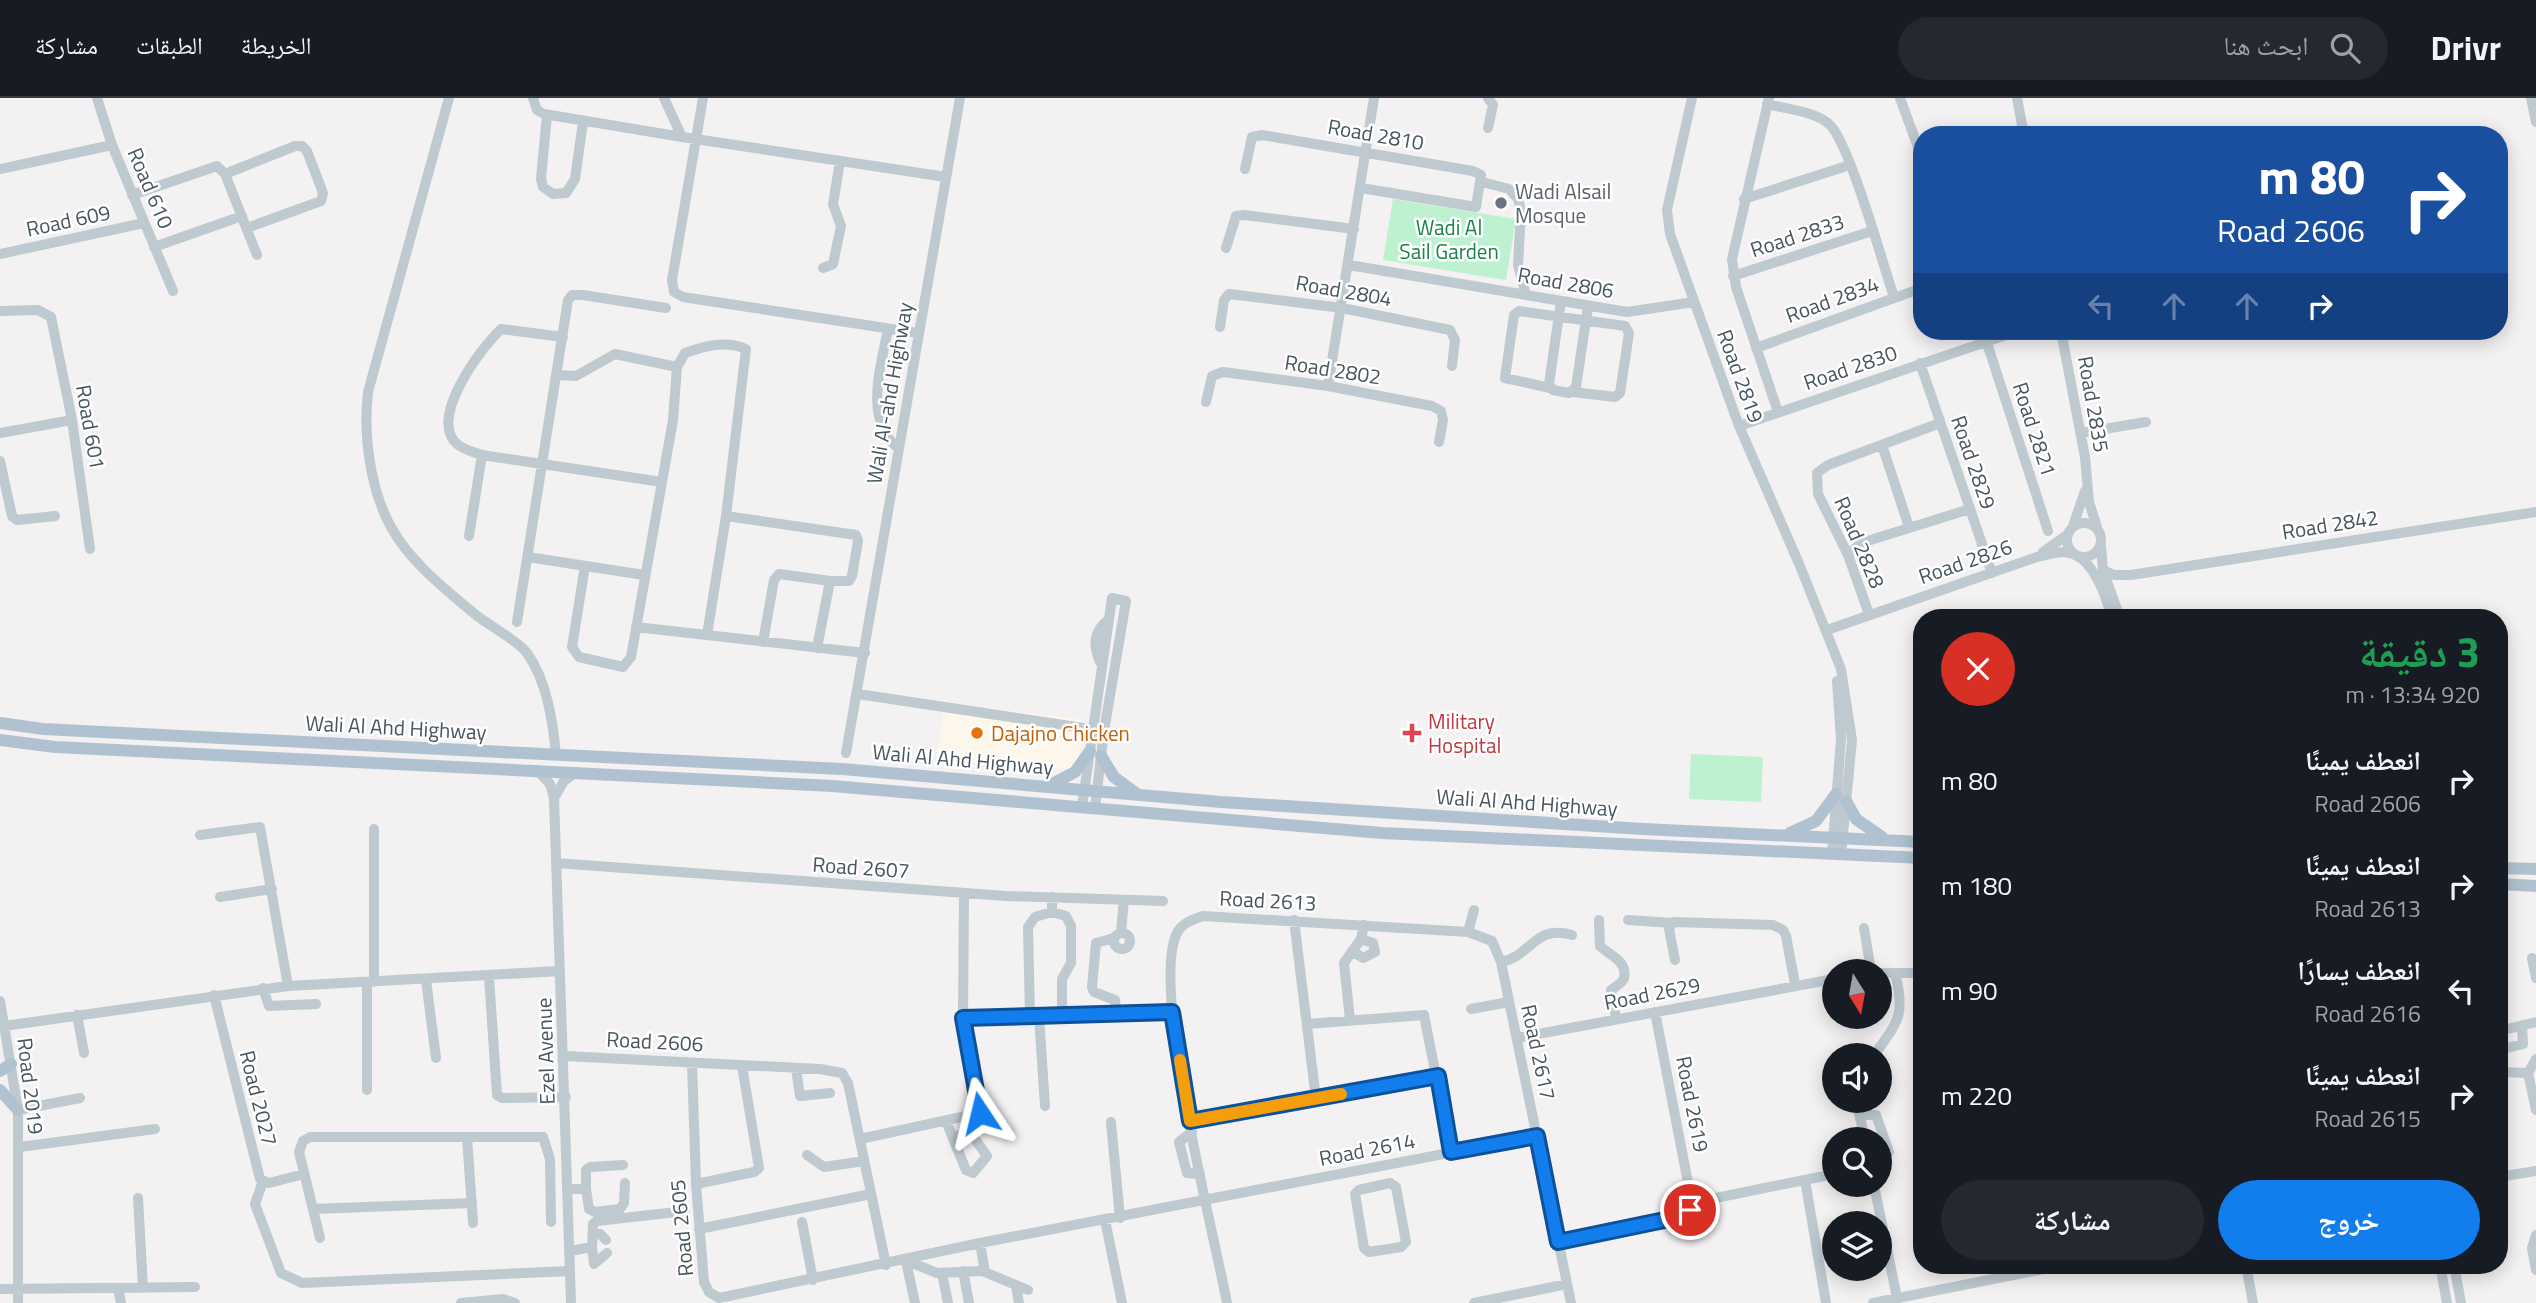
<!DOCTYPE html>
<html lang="ar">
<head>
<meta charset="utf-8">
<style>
  body { margin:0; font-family:"Titillium Web","Noto Naskh Arabic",sans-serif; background:#242831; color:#f1f3f6; direction:rtl; height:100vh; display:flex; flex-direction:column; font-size:26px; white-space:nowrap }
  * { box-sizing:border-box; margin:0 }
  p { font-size:23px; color:#9ea1a6 }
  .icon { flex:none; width:38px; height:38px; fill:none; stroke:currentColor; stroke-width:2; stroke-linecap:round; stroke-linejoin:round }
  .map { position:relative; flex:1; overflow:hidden; direction:ltr }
  .panel { position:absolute; left:1913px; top:511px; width:595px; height:665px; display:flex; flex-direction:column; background:#171b24; border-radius:28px; box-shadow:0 4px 18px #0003; direction:rtl }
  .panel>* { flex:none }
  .guide { position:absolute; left:1913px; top:28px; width:595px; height:214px; border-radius:28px; box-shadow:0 4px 18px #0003; direction:rtl; background:#1a4fa0; color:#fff; overflow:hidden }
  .needle { width:46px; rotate:169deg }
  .tools { position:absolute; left:1822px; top:861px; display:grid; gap:14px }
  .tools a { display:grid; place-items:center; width:70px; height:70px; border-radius:50%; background:#171b24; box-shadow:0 4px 18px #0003; font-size:35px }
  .pin { position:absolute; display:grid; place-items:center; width:60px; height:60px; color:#fff; margin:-30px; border:4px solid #fff; border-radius:50%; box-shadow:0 2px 7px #0007 }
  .me { position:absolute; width:77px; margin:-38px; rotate:350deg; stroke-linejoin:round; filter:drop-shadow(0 0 5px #0008) }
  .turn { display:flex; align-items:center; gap:24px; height:147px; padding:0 28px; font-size:32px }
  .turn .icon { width:91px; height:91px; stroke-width:2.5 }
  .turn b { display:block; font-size:49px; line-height:60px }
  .lanes { display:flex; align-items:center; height:66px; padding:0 28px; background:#0003; justify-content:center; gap:35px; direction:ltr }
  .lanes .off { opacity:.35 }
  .round { display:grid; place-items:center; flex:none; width:74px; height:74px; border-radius:37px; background:#242831 }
  .overview { display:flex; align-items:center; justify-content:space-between; height:119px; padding:0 28px }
  h1 { font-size:42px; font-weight:700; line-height:52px; color:#1e9e55 }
  .primary-button { display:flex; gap:14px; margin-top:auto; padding:14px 28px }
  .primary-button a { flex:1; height:80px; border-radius:42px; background:#127dec; color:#fff; font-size:28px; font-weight:700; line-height:80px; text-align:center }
  .primary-button a+a { background:#242831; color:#f1f3f6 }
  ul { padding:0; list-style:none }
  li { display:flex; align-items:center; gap:21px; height:105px; padding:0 28px }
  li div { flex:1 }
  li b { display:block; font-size:26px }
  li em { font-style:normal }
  header { display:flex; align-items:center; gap:42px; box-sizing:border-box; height:98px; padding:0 35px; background:#171b24; border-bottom:2px solid #363941 }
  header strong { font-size:33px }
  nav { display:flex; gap:38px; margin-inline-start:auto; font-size:24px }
  .search { width:490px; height:63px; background:#242831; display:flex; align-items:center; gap:18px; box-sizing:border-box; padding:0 24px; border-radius:38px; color:#9ea1a6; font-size:26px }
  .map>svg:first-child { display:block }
  .commercial { fill:#fdf7eb }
  .green { fill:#bef1cf }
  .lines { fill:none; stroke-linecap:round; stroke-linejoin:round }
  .minor { stroke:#bec9d0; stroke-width:10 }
  .major { stroke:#b0c2d0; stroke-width:12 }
  .route-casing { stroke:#0c5199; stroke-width:18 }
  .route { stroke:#127dec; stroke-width:12 }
  .slow { stroke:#f59e0b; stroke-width:12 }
  .worship-dot { fill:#6b7280; stroke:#fff; stroke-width:2.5 }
  .food-dot { fill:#e8710a; stroke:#fff; stroke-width:2.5 }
  .health-dot { fill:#e0444e; stroke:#fff; stroke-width:2.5 }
  .labels { text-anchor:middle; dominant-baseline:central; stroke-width:5; stroke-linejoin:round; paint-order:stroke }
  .street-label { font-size:21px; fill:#48555f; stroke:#fff }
  .worship-label { font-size:21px; fill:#5b616d; stroke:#fff; text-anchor:start }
  .park-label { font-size:21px; fill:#148546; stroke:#fff }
  .health-label { font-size:21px; fill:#be3a42; stroke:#fff; text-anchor:start }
  .food-label { font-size:21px; fill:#c56008; stroke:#fff; text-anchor:start }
</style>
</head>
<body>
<header>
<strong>Drivr</strong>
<div class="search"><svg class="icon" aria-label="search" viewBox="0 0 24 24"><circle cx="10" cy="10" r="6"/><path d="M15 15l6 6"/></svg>ابحث هنا</div>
<nav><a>الخريطة</a><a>الطبقات</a><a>مشاركة</a></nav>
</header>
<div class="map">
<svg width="2536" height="1205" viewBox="0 0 2536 1205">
  <rect width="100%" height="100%" fill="#f3f1f1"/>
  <path class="commercial" d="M945 605 1084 622 1079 658 1071 672 936 663Z"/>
  <path class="green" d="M1393 101 1516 121 1506 182 1383 162Z
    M1691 656 1763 659 1761 704 1689 701Z"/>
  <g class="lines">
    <path class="minor" d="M97 0 112 47 173 193
      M449 0 368 294C363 336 370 391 391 429 410 464 446 492 476 517 490 528 518 543 527 555 547 583 553 624 556 657
      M533 0 537 12 544 16 682 39 664 0
      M703 0 672 182 674 194 683 199 918 235
      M1692 0 1667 112 1670 136 1739 328 1800 468 1841 571 1852 642 1841 757
      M1769 0 1732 161 1736 189 1778 314
      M1900 0 1922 60
      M2017 0 2024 37
      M2531 0 2536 24
      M1767 6C1786 11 1815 13 1829 26 1849 43 1883 167 1894 199
      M547 17 541 81 543 89 553 96 566 95 575 81 583 24
      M1488 30 1493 7 1488 0
      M682 39 946 79
      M0 71 112 47
      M1245 71 1252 39 1262 37 1473 73 1481 77 1476 109 1361 90
      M225 76 295 48H302L307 53 323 95 321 103 247 130
      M1482 84 1509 91 1518 101 1521 113 1518 167 1526 197
      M132 97 217 68 225 76 257 157
      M1744 101 1850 67
      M154 149 242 118
      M1226 150 1236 118 1244 117 1354 131
      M0 156 144 125
      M1349 167 1627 214 1694 204
      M823 170 833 166 841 128 833 106 840 63
      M1733 178 1872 133
      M1561 203 1549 286 1553 292 1569 295 1576 289 1588 208
      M0 213 38 212 51 219 72 322 90 451
      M1220 229 1224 202 1229 196 1342 210 1450 232 1455 242 1452 268
      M888 231C881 269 863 321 898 350
      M2061 233 2085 359 2089 404 2097 429
      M1986 242 2048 433
      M1756 250 1922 190
      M1920 265 1992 475
      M557 277 576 278 615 256 677 269
      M1328 288 1374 0
      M1550 290 1505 280 1514 217 1519 213 1625 228 1629 235 1620 295 1615 299 1573 294
      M1206 304 1212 278 1223 274 1328 288 1432 308 1441 313 1443 322 1439 344
      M1739 328 2015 234
      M0 335 72 322
      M2080 335 2146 324
      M1882 347 1909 429
      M482 357 662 384
      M0 363 12 418 17 422 55 418
      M726 418 856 437 858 443 852 478 849 483H830
      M2067 442a17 17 0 1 1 34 0a17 17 0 1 1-34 0Z
      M2073 428 2085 393
      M469 438 482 357C474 354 464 352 457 346 428 320 481 250 501 231L563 239
      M2101 448 2103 472 2120 520
      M2043 454 2068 436
      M1848 457 1861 445 1970 411
      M528 459 644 477
      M585 468 572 549 579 559 623 569 631 559 673 322 677 269 685 255C705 248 726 242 746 251L726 418 707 537
      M2103 472 2114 477H2131L2536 414
      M1869 516 1848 457 1818 396 1817 375 1828 367 1940 325
      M517 524 568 202 572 197H583L666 210
      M636 529 865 555
      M1827 532 2037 459C2046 457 2056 454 2065 454 2092 456 2106 498 2112 520
      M763 544 774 482 779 476 830 483 817 550
      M1100 564C1093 547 1093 534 1108 522
      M858 596 1097 632
      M846 655 960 0
      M537 672 550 686 554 700 571 1205
      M554 700 564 683 576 674
      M1082 708 1112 500 1126 503 1104 633 1095 710
      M374 731V884
      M200 737 260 729 288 888
      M1832 756 1841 641 1837 583
      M556 765 1006 798 1163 803
      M964 795 963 920 980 1015 988 1027
      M220 799 272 791
      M1052 814 1066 818 1071 828V865L1062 881V918
      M1294 822 1316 1001
      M1599 822 1600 848C1609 857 1628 863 1624 880 1623 885 1614 889 1611 892L1616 921
      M1628 822 1672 825
      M1864 830 1871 873
      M1121 834 1124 802
      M1468 834 1474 812
      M1114 843a8 8 0 1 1 16 0a8 8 0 1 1-16 0Z
      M1114 840 1096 845 1092 889 1094 894 1115 902 1117 916
      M1352 853 1363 860 1375 854 1373 845 1361 841
      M2532 860 2536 880
      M1675 862 1669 831 1673 824 1773 827 1783 832 1786 838 1795 886
      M1501 864C1532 858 1534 826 1572 837
      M1880 875H1922
      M489 879 497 997 502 1000 566 999
      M426 882 436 960
      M367 885V992
      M263 890 269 908 316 906
      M214 897 260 1081 269 1085 304 1076
      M0 903 18 1012V1205
      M1471 911 1509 904
      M1655 914 1690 1095 1696 1104 1834 1076
      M77 917 84 955
      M1039 918 1045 1008
      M1030 919 1028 829 1035 819 1052 814V799
      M963 920 1172 914
      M1350 922 1344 865 1361 841 1364 827
      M1307 926 1424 917 1451 1054
      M4 928 288 888 560 873
      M2499 933 2536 924
      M1517 940 1834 881
      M2499 952 2523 946 2522 929
      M1874 957C1898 924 1906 917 1895 875
      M565 958 820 971 842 975 848 985 886 1167
      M2536 961 2528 975 2536 1012
      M692 965 696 1086 704 1184 709 1194 719 1200 980 1145 1537 1038
      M796 970 800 998 830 995
      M2499 974 2528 975
      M1856 1003 1865 1041
      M18 1012 80 1000
      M1860 1017H1876L1889 1054 1883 1058 1880 1056
      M946 1023 966 1072 973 1075 987 1058 970 1034
      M1190 1023 1438 978
      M1111 1024 1120 1120
      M1192 1034 1179 1044 1187 1075 1200 1076
      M467 1039 473 1125
      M953 1040 970 1034 983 1022
      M860 1041 980 1015
      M20 1049 155 1031
      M807 1057 824 1069 864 1063
      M2499 1079 2536 1073
      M1805 1082 1826 1205
      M263 1083 255 1106 281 1175 302 1185 570 1173
      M1390 1085 1396 1089 1406 1144 1401 1149 1369 1154 1364 1150 1355 1096 1359 1092Z
      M696 1086 754 1074 759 1070 742 968
      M1874 1087 1897 1200
      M569 1091H586L589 1111 595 1114 620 1111 624 1105 625 1085
      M586 1091V1072L590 1069 623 1067
      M138 1100 143 1190
      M313 1111 472 1105
      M1105 1122 1122 1205
      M802 1124 813 1182
      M699 1131 871 1096
      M593 1134 600 1136 606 1142
      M2536 1137 2532 1150 2536 1172
      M320 1140 299 1054 303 1043 310 1039H543L550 1061 551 1124
      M1558 1144 1679 1119 1696 1104
      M980 1145 985 1174
      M592 1149 593 1126 597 1123 685 1113
      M570 1153 592 1149 594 1166 607 1155
      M906 1163 915 1205
      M907 1163 937 1175 982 1173 1028 1192
      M2246 1167 2253 1205
      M2440 1167 2447 1205
      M2454 1167 2461 1205
      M963 1173 969 1205
      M942 1175 948 1205
      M1016 1187 1019 1205
      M118 1190 121 1205
      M0 1191 195 1189
      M461 1205 503 1201 515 1205
      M1227 1205C1214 1135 1150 889 1177 835 1182 825 1192 822 1203 818L1468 834 1492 843 1501 864 1571 1205
      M1474 1205 1567 1186
      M1873 1205 2064 1167"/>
    <path class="major" d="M0 625 43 631 842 671 1221 704 1643 731 1922 744
      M0 642 55 649 832 688 1382 735 1922 760
      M1101 658 1114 679 1137 696
      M1052 686 1075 674 1090 653
      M1846 703 1856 721 1882 739
      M1790 735 1816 723 1836 696
      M2499 770 2536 771
      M2499 786 2536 788
      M0 973 11 966
      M0 992 18 1012"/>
  </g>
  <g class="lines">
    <g class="route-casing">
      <path id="route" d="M980 1015 963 920 1172 914 1190 1023 1438 978 1451 1054 1537 1038 1558 1144 1679 1119 1690 1112"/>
    </g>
    <use href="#route" class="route"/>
    <path class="slow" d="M1180 962 1190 1023 1341 996"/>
  </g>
  <circle class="worship-dot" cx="1501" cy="105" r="7"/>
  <circle class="food-dot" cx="977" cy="635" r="7"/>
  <path class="health-dot" d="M1408.5 624.5h7v7h7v7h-7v7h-7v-7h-7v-7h7z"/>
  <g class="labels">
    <g class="street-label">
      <text transform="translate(1376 36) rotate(10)">Road 2810</text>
      <text transform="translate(151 90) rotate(67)">Road 610</text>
      <text transform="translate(68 122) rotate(-12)">Road 609</text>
      <text transform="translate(1797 137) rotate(-18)">Road 2833</text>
      <text transform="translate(1566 184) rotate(10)">Road 2806</text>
      <text transform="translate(1344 192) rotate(10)">Road 2804</text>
      <text transform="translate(1832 201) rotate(-20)">Road 2834</text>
      <text transform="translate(1850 269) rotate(-19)">Road 2830</text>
      <text transform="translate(1333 271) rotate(9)">Road 2802</text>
      <text transform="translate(1741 278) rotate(70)">Road 2819</text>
      <text transform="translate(889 295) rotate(-80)">Wali Al-ahd Highway</text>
      <text transform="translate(2094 306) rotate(80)">Road 2835</text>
      <text transform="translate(91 329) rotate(80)">Road 601</text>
      <text transform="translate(2035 331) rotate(72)">Road 2821</text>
      <text transform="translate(1974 364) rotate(71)">Road 2829</text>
      <text transform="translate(2330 426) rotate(-9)">Road 2842</text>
      <text transform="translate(1860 444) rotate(67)">Road 2828</text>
      <text transform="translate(1965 463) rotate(-19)">Road 2826</text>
      <text transform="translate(396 629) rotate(3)">Wali Al Ahd Highway</text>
      <text transform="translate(963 661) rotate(5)">Wali Al Ahd Highway</text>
      <text transform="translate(1527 704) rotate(4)">Wali Al Ahd Highway</text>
      <text transform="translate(861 769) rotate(4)">Road 2607</text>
      <text transform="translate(1268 802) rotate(3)">Road 2613</text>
      <text transform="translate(1652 895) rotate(-11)">Road 2629</text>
      <text transform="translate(655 943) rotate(3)">Road 2606</text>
      <text transform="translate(545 953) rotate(-92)">Ezel Avenue</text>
      <text transform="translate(1539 954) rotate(78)">Road 2617</text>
      <text transform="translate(31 988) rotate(83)">Road 2019</text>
      <text transform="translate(259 1000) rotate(76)">Road 2027</text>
      <text transform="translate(1693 1006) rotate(79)">Road 2619</text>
      <text transform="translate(1367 1051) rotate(-11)">Road 2614</text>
      <text transform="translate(681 1130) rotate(-95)">Road 2605</text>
    </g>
    <g class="worship-label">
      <text x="1515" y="93">Wadi Alsail<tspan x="1515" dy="24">Mosque</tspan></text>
    </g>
    <g class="park-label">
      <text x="1449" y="129">Wadi Al<tspan x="1449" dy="24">Sail Garden</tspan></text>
    </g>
    <g class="health-label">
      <text x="1428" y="623">Military<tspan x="1428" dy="24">Hospital</tspan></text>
    </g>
    <g class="food-label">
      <text x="991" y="635">Dajajno Chicken</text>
    </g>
  </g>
</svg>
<div class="tools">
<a><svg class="needle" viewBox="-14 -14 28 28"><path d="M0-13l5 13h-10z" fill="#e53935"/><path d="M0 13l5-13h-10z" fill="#9ea1a6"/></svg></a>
<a><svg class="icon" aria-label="sound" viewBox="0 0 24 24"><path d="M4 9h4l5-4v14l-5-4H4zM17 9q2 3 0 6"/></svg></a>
<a><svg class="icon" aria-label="search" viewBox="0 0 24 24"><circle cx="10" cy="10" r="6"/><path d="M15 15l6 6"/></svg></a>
<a><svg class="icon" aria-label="layers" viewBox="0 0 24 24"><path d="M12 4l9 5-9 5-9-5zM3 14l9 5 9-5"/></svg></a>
</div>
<div class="pin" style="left:1690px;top:1112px;background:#d93025"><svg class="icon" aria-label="arrive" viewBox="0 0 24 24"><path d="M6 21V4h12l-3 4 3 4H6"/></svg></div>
<svg class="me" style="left:980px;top:1015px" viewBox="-20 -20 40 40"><path d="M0-17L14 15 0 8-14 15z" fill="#127dec" stroke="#fff" stroke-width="4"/></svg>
<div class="guide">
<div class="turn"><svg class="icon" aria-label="right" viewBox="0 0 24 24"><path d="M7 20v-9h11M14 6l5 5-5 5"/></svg><div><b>80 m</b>Road 2606</div></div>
<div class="lanes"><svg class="icon off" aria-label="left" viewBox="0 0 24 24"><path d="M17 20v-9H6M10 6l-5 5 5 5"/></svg><svg class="icon off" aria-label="ahead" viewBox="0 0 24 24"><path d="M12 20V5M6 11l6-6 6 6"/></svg><svg class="icon off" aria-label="ahead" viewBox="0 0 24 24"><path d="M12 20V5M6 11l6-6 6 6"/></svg><svg class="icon" aria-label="right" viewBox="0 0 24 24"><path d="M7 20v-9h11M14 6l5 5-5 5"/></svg></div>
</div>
<section class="panel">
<div class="overview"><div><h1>3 دقيقة</h1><p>920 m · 13:34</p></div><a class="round" style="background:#d93025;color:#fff"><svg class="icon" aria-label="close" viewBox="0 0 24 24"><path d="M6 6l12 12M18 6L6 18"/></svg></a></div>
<ul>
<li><svg class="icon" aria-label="right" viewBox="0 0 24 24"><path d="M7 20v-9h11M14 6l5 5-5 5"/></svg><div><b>انعطف يمينًا</b><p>Road 2606</p></div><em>80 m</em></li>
<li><svg class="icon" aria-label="right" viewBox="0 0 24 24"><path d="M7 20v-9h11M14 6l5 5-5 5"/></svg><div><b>انعطف يمينًا</b><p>Road 2613</p></div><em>180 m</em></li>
<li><svg class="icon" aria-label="left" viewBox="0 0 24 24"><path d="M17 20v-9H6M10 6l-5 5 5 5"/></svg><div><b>انعطف يسارًا</b><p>Road 2616</p></div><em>90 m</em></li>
<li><svg class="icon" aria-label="right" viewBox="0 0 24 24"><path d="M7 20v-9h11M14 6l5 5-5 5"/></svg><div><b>انعطف يمينًا</b><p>Road 2615</p></div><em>220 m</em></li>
</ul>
<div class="primary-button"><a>خروج</a><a>مشاركة</a></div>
</section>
</div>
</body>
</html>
